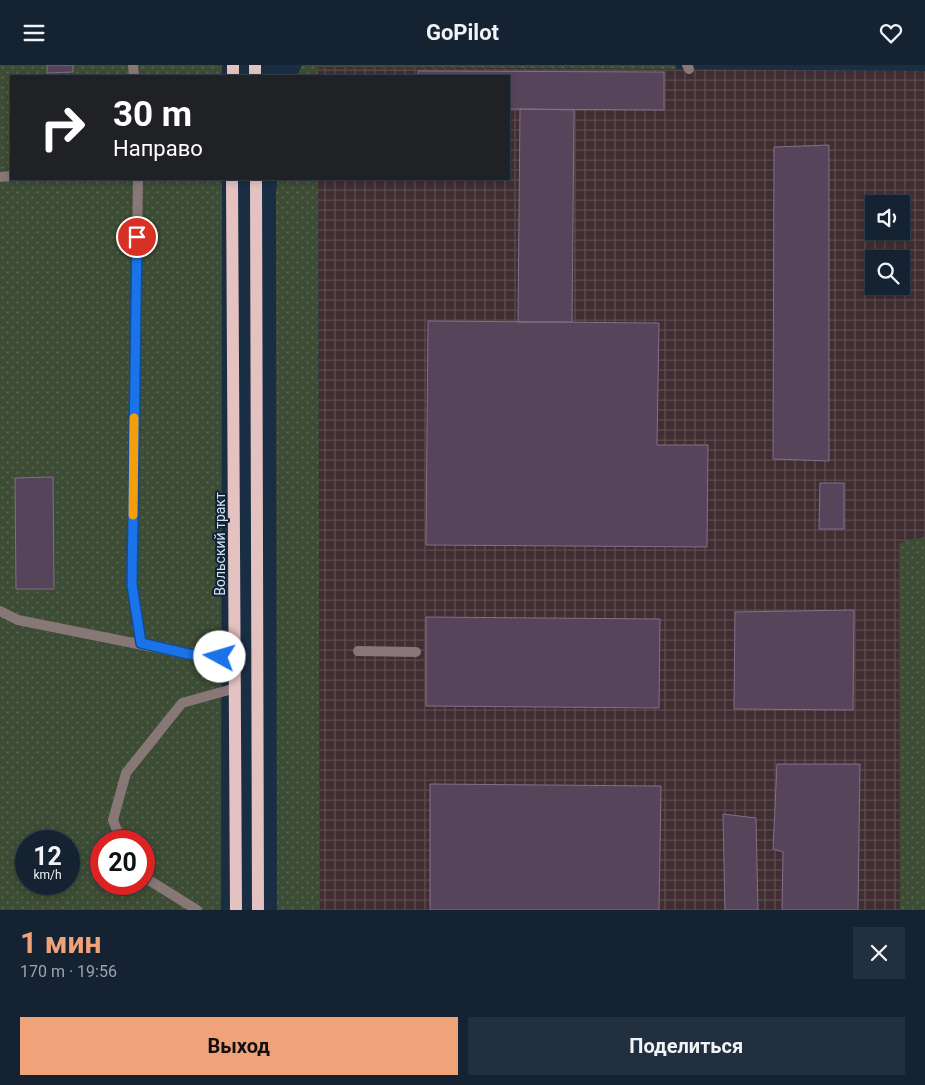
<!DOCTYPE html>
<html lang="ru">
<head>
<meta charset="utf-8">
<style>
  body { margin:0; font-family:Roboto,sans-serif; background:#212f3e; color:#f1f3f6; height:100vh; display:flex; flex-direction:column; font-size:19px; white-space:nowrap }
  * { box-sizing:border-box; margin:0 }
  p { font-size:16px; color:#9da4ac }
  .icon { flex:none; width:28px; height:28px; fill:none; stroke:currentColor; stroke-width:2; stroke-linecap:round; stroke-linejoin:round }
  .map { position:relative; height:845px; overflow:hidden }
  .details { display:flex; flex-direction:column; background:#142232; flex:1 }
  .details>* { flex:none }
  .guide { position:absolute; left:10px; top:10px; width:500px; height:105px; border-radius:0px; box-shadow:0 2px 8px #0003,0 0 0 1px #333f4d; background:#202124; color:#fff; overflow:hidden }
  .buttons { position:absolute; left:865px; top:130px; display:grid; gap:10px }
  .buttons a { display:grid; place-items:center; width:45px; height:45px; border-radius:0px; background:#142232; box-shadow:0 2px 8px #0003,0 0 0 1px #333f4d; font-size:25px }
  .speed { position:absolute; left:15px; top:765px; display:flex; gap:10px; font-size:25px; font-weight:700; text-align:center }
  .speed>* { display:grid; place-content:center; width:65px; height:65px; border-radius:50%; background:#142232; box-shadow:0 2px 8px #0003,0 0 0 1px #333f4d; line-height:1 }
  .speed small { font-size:12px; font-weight:400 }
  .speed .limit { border:8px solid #d22; background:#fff; color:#111 }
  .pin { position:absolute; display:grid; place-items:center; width:42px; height:42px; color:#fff; margin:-21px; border:2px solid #fff; border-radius:50%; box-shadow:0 1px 5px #0007 }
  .me { position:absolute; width:55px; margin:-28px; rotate:276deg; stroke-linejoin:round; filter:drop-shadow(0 0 4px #0008) }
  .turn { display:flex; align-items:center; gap:18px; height:105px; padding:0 20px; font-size:22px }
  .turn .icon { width:65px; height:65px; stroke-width:2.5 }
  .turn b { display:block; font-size:35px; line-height:42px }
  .round { display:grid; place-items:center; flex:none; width:52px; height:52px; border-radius:0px; background:#212f3e }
  .overview { display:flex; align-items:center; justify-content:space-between; height:85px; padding:0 20px }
  h1 { font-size:30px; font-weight:700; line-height:38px; color:#f0a279 }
  .button { display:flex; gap:10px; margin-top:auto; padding:10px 20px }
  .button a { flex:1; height:58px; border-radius:0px; background:#f0a279; color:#111; font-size:20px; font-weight:700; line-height:58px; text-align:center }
  .button a+a { background:#212f3e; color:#f1f3f6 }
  header { display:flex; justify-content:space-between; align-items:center; height:65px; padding:0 20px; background:#142232; font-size:22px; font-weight:700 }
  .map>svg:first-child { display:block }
  .industrial { fill:url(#industrial-grid); fill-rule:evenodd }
  .grass { fill:url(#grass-dots); fill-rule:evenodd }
  .building { fill:#56445b; stroke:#836f89 }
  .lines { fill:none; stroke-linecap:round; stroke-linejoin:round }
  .service { stroke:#877; stroke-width:10 }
  .minor { stroke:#877; stroke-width:10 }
  .primary { stroke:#e4c2c2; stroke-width:12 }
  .route-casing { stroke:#114b97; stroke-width:12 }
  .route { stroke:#1a73e8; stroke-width:9 }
  .slow { stroke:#f59e0b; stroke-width:9 }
  .labels { text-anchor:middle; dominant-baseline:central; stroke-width:4; stroke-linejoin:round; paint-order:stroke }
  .street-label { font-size:14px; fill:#d5e2f0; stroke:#102438 }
</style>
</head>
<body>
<header><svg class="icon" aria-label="menu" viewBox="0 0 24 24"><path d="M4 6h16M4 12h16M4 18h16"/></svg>GoPilot<svg class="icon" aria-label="heart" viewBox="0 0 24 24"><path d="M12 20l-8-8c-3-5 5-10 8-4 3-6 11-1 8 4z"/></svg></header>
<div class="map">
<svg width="925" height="845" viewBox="0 0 925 845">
  <defs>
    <pattern id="industrial-grid" width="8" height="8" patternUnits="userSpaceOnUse" patternTransform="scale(1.25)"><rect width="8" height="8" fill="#412e32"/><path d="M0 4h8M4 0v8" fill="none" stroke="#5c4c50"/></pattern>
    <pattern id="grass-dots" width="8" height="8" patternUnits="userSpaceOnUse" patternTransform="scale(1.25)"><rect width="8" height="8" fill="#3d4c35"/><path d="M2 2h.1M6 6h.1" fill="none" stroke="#586653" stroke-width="1.8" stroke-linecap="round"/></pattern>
  </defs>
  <rect width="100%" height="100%" fill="#1a2e43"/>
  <path class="industrial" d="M318 2 925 6V845H320L318 114H509V11H318ZM874 139H901V166H874ZM874 194H901V221H874Z"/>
  <path class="grass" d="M0 0H222V11H11V114H222L221 845H0ZM26 776H69V819H26ZM101 776H144V819H101Z
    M302 0H675L677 4 318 2V11H297Z
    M278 114H318L320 845H277L276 125Z
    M925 472V845H900L899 478Z"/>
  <path class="building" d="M47 0H73V7L47 8Z
    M418 6 664 7V45L509 44V11H418Z
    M520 44 574 45 572 257H518Z
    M829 80V396L773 394 774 82Z
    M428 256 659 258 657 380H708L707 482 426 480Z
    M53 412 54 524H16L15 413Z
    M820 418H844V464H819Z
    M854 545 853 645 734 644 735 547Z
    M426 552 660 554 659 643 426 641Z
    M777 699H860L858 845H782L783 787 773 784Z
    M430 719 661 721 659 845H430Z
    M723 749 756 753 758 845H725Z"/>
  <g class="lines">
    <path class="service" d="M133 0 134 11
      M0 112 11 111
      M138 114 132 521 141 578
      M0 546 18 555 188 589 236 594
      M358 586 416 587
      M121 776 113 755 126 708 182 638 236 623
      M144 812 197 845"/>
    <path class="minor" d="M687 0 689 4"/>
    <path class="primary" d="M255 0V11
      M233 11V0
      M232 114 236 845
      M256 114 258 845"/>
  </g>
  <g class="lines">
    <g class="route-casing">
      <path id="route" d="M137 172 132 520 141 578 188 589 220 592"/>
    </g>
    <use href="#route" class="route"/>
    <path class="slow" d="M133 450 134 353"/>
  </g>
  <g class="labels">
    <g class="street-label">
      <text transform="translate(220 479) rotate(-90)">Вольский тракт</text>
    </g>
  </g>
</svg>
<div class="buttons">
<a><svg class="icon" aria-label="sound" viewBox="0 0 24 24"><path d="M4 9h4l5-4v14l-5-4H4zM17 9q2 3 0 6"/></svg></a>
<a><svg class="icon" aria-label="search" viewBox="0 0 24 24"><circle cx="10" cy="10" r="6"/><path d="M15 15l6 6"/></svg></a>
</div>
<div class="speed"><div>12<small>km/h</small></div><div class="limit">20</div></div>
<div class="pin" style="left:137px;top:172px;background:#d93025"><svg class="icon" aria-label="arrive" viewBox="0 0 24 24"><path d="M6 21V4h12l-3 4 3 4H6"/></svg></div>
<svg class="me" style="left:220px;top:592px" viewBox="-20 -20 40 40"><circle r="19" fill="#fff"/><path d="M0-13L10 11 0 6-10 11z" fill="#1a73e8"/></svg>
<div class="guide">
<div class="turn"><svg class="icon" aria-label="right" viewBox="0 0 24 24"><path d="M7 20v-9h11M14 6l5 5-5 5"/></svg><div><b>30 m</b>Направо</div></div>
</div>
</div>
<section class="details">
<div class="overview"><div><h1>1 мин</h1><p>170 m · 19:56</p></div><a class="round"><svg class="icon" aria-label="close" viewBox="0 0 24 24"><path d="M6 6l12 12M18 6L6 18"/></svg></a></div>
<div class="button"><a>Выход</a><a>Поделиться</a></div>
</section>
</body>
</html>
